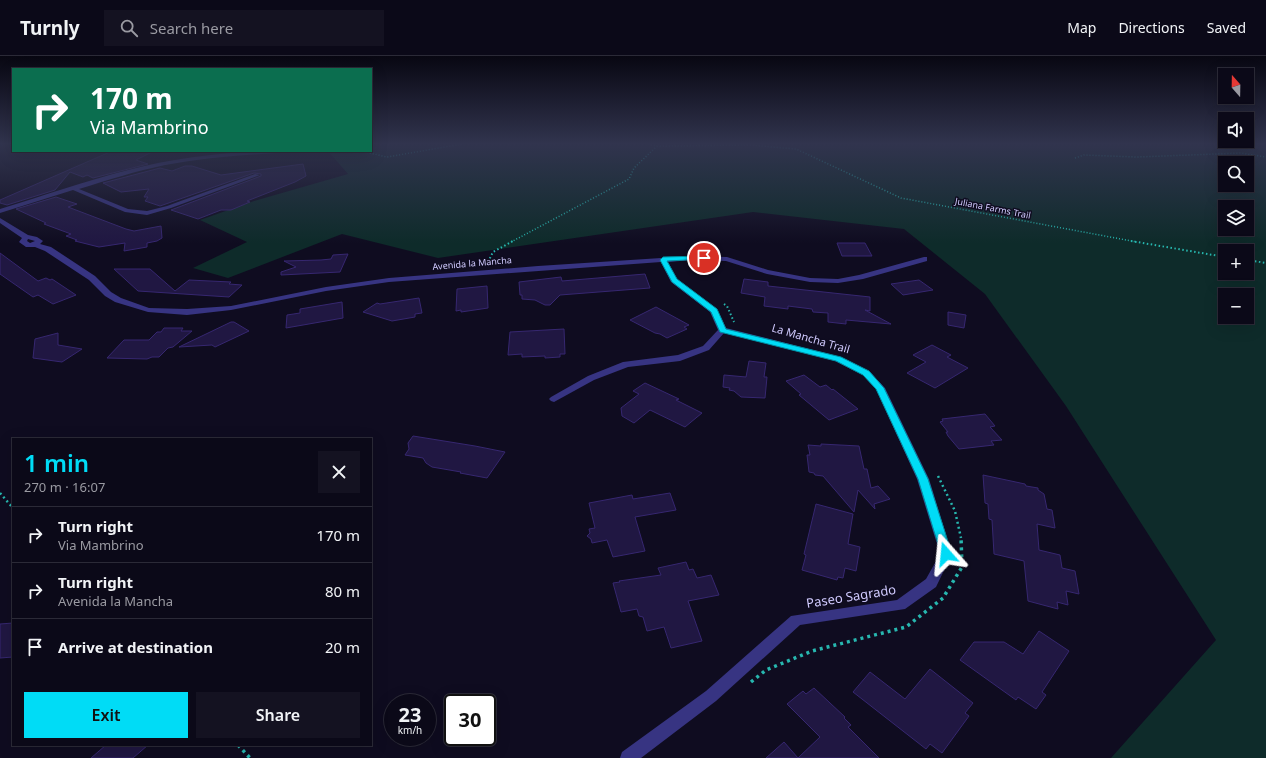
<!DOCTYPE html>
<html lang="en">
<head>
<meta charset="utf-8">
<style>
  body { margin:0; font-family:"Noto Sans",sans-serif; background:#141221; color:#f1f3f6; height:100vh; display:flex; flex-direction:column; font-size:15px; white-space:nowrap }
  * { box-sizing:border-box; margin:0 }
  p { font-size:13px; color:#9a9aa2 }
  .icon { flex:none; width:22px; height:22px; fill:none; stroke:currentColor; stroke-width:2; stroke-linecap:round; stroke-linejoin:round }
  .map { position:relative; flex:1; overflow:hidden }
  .drawer { position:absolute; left:12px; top:382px; width:360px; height:308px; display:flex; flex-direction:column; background:#0b0918; border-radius:0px; box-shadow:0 4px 16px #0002,0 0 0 1px #2b2a37 }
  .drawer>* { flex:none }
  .hud { position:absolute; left:12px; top:12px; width:360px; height:84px; border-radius:0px; box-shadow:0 4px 16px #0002,0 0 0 1px #2b2a37; background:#0b6e4f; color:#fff; overflow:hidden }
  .needle { width:26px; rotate:340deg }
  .fabs { position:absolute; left:1218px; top:12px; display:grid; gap:8px }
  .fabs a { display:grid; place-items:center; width:36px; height:36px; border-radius:0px; background:#0b0918; box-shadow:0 4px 16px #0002,0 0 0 1px #2b2a37; font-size:20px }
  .speed { position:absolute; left:384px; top:638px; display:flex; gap:8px; font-size:20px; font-weight:700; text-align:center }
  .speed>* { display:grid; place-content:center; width:52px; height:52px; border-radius:50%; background:#0b0918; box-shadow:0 4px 16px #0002,0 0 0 1px #2b2a37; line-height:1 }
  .speed small { font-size:10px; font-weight:400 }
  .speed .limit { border:2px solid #111; border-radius:6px; background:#fff; color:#111 }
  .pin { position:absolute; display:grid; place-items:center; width:34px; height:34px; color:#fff; margin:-17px; border:2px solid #fff; border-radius:50%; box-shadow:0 1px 4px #0007 }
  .me { position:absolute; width:44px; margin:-22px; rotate:342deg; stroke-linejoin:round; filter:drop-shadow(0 0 3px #0008) }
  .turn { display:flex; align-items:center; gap:14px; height:84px; padding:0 12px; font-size:18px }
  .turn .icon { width:52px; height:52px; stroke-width:2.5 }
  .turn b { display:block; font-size:28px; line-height:34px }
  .round { display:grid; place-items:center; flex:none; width:42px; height:42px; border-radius:0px; background:#141221 }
  .head { display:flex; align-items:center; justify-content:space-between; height:68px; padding:0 12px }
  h1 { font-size:24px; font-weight:600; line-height:30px; color:#00dcf6 }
  .cta { display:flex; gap:8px; margin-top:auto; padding:8px 12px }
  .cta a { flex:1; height:46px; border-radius:0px; background:#00dcf6; color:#111; font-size:16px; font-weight:600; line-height:46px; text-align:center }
  .cta a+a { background:#141221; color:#f1f3f6 }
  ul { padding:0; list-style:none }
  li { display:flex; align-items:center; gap:12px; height:56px; padding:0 12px; border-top:1px solid #2b2a37 }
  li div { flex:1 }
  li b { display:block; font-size:15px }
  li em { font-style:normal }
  header { display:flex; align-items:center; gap:24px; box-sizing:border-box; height:56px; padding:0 20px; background:#0b0918; border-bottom:1px solid #2b2a37 }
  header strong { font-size:19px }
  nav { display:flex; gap:22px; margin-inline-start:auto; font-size:14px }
  .search { width:280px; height:36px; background:#141221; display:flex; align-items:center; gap:10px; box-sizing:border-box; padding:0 14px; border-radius:0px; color:#9a9aa2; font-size:15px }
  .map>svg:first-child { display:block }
  .green { fill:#0e2b2a; fill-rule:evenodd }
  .building { fill:#201742; stroke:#362770 }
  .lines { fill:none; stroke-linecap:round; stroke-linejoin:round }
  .path-far3 { stroke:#27b7af; stroke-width:1.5; stroke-dasharray:1 2; stroke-linecap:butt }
  .path-far2 { stroke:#27b7af; stroke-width:2; stroke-dasharray:1.5 2.5; stroke-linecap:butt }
  .path-far1 { stroke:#27b7af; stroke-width:2.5; stroke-dasharray:2 3; stroke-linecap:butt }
  .path { stroke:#27b7af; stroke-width:3.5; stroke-dasharray:3 4; stroke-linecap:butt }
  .minor { fill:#373482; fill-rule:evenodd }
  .route { fill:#00dcf6; stroke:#008fa0 }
  .labels { text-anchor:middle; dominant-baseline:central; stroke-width:3; stroke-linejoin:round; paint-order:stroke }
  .far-street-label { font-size:9px; fill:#d1cbff; stroke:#0f0c20 }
  .street-label { font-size:11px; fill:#d1cbff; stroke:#0f0c20 }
  .near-street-label { font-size:13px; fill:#d1cbff; stroke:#0f0c20 }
</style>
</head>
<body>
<header>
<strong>Turnly</strong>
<div class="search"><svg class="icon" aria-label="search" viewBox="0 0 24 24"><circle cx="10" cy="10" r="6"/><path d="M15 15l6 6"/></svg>Search here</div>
<nav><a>Map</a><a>Directions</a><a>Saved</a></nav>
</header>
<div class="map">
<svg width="1266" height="702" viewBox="0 0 1266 702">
  <rect width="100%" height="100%" fill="#0f0c20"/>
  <path class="green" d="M371 88H1266V702H1111L1216 584 1066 350 985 238 904 173 753 156 438 202 342 178 228 222 193 212 247 186 200 164 254 145 348 118 328 95H371ZM1225 107H1247V129H1225ZM1225 151H1247V173H1225ZM1225 195H1247V217H1225ZM1225 239H1247V261H1225Z"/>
  <path class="building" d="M112 95H154L136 104 148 108 93 122 87 119 83 121 70 116 55 134 7 149 0 147V144Z
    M303 108 306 120 295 126 247 145 250 146 231 154H221L198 163 171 154 261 120V118L254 117 160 150 145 145 148 141H144L149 133 121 136 103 127 160 112 172 115 185 110H192L221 119Z
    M56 141 77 148 68 151 126 173 134 175 161 170 162 182 157 185 147 187V191L124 195 125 187 99 191 75 185 77 184 66 180 71 178 44 168 46 167 16 153Z
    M837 187H865L872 200H842Z
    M0 197 38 225 46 222 50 224 52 223 76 239 53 248 38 239 33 241 0 218Z
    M348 198 340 216 281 219V216L296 211 284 205 321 204 331 203 333 199Z
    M114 213H150L175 235 189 224 231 226 229 228 242 229 229 241 138 235Z
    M645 218 650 232 560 239 550 249H545L535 244 522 243V239H520L519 226 561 221 562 225Z
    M744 223 768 226V230L870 241V255L865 254 891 268 846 264V268L828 266V257L813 256 812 253 788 250V253L764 250 765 241 741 237Z
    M919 224 933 234 903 239 891 228Z
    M487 230 488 252 461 256V254L456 255 457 233Z
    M419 242 422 257 415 258V261L392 265 363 256 377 247 380 248Z
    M342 246 343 262 286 272 287 259 300 257V253Z
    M656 251 689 269 684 271 687 273 667 282 660 278 655 277 630 264Z
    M948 256 966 259 964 272 948 269Z
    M231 266H234L249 275 215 291 212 289 179 291Z
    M164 272H183L181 275H192L173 291 168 292 159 301H152L147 303 107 302 124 284H149L157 276H161Z
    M564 273 565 298H560V301L545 302V300L522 301V298L508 299 510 276Z
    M58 277V289L82 293 62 306 33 302 35 283Z
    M932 289 951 299 947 301 968 312 935 332 907 317 926 306 913 299Z
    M749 305 766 307 764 321H767L765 342 741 341 734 335 729 334 730 332 723 331 724 319 746 321Z
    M804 319 820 331 826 329 832 334 833 333 858 353 829 364 799 339 801 338 786 325Z
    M645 327 679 343 676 344 702 357 685 371 650 354 634 367 622 360 621 352 639 338 633 335Z
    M985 358 995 370 990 371 1002 384 991 385 994 389 959 393 948 380 946 376H948L940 366 943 365 942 363Z
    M413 380 475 390 505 396 487 422 460 417 461 416 432 411 426 407 423 402 405 399 409 393 408 387Z
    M821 388 859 390 864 413H867L871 432 878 430 890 443 874 448 875 453 858 434 854 456 823 420 815 419 814 417 809 416 807 399H810L808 389 821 390Z
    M983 419 1025 428 1026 430 1038 432V434L1044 438 1047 453 1052 454 1055 472 1037 468 1039 494 1060 499 1062 512 1075 515 1079 538 1066 535 1068 549 1057 546 1058 553 1028 545 1024 505 994 498 992 464 989 463 988 448 985 447Z
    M670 437 676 454 635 461 645 495 613 501 607 484 592 487 591 483 587 480 590 477 589 473 595 472 589 447 632 439 633 443Z
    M816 448 853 458 848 488 860 491 856 515 845 512 843 522 838 521 837 524 802 514 806 499 804 498Z
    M686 506 689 514 693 513 697 522 711 519 719 539 688 545 702 585 671 592 664 571 647 575 643 561 639 560 637 553 621 556 613 527 620 526 619 525 661 519 658 512Z
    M13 567V601L0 602V568Z
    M1039 575 1069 595 1042 636 1046 639 1036 653 1018 641 1016 644 960 604 974 586H1004L1023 598Z
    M930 613 973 647 965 657 969 660 942 697 930 688 926 693 853 636 870 616 905 643Z
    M814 632 845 661 844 662 851 669 848 671 879 702H766L784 686 798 702 820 681 787 648 803 635 806 638Z
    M106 689H148L133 702H91Z"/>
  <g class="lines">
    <path class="path-far3" d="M648 88 657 90 750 89 796 93 901 142 1137 186
      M361 95 387 101 462 88
      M1075 102 1084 99 1137 101 1241 97 1266 101
      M511 186 629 123 634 112 657 90"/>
    <path class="path-far2" d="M1131 185 1225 201
      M1247 204 1266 207
      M488 206 493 196 513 185
      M724 248 727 250 734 266"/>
    <path class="path-far1" d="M938 420 955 455 961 482
      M0 437 13 452"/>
    <path class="path" d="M751 626 766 614 812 595 906 571 943 542 962 511 961 481
      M238 689 250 702"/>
    <path class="minor" d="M254 95H280L277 97C240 99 202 102 165 109 136 115 108 124 79 133L128 153 147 155 167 150 255 118 260 119 171 152 147 159 125 156 73 134 0 157V153C43 140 85 125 128 114 169 103 212 98 254 95Z
      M0 162 28 179 37 181 43 185 40 188 51 191 95 220 111 236 121 242 149 252 187 253 231 250 326 231 389 222 538 210 692 200 727 201 768 214 810 222 838 223 859 219 924 201H927V205L863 223 838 227 810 226 767 218 726 205 692 204 668 206 677 223 717 253 726 272 841 301 869 315 885 332 929 423 952 498 936 531 905 553 800 569 716 645 641 702H620L622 696 706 635 791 560 897 544 926 523 940 498 917 423 876 333 863 319 835 305 724 277 709 294 680 305 628 311 594 324 554 346 551 345 549 343 551 341 588 320 623 306 678 299 703 290 718 274 710 256 671 226 661 206 389 226 326 235 231 254 187 259 148 256 115 246 105 240 89 224 45 195 35 191H26L19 186 22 182 0 167ZM28 183 35 185 30 187 27 185Z"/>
  </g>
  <linearGradient id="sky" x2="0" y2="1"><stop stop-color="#080712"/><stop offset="0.47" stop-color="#31344e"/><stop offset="1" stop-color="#31344e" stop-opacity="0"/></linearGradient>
  <rect width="1266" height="187" fill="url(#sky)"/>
  <path class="route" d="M704 200 706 201V203L667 205 677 223 717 253 726 273 841 301 869 315 884 332 928 423 952 498 951 501 946 502 942 501 941 498 918 423 876 333 863 319 836 305 720 276 711 256 672 226 660 204 663 201Z"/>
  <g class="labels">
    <g class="far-street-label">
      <text transform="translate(993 152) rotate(11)">Juliana Farms Trail</text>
      <text transform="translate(472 207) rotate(-5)">Avenida la Mancha</text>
    </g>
    <g class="street-label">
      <text transform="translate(811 282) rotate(16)">La Mancha Trail</text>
    </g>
    <g class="near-street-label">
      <text transform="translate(851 540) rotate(-9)">Paseo Sagrado</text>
    </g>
  </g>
</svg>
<div class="fabs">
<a><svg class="needle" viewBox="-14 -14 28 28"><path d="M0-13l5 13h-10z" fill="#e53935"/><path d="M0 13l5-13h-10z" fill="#9a9aa2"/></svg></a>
<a><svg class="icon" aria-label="sound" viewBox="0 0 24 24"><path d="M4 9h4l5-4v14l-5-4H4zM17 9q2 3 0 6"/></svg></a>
<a><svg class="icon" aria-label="search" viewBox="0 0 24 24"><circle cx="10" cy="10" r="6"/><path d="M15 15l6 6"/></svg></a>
<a><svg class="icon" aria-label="layers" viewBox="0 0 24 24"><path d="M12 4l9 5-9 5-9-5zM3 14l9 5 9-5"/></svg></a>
<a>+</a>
<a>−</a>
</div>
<div class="speed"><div>23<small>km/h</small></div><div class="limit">30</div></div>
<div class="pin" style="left:704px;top:202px;background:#d93025"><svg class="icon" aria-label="arrive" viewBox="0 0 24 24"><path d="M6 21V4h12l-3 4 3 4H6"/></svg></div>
<svg class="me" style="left:946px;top:498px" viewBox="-20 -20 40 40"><path d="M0-17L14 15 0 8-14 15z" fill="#00dcf6" stroke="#fff" stroke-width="4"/></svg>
<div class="hud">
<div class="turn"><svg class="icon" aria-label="right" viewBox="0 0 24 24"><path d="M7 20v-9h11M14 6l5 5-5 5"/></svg><div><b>170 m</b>Via Mambrino</div></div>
</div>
<section class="drawer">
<div class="head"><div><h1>1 min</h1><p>270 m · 16:07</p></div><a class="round"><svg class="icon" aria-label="close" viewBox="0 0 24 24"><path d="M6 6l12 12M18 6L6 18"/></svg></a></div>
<ul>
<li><svg class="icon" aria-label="right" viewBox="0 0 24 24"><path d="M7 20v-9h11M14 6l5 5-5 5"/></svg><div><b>Turn right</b><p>Via Mambrino</p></div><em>170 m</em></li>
<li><svg class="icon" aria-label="right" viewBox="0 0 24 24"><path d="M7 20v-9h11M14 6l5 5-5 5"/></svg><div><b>Turn right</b><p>Avenida la Mancha</p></div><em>80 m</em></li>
<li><svg class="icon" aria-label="arrive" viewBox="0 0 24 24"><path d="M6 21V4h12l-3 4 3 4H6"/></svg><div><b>Arrive at destination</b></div><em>20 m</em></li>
</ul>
<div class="cta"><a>Exit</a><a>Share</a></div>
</section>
</div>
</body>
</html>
